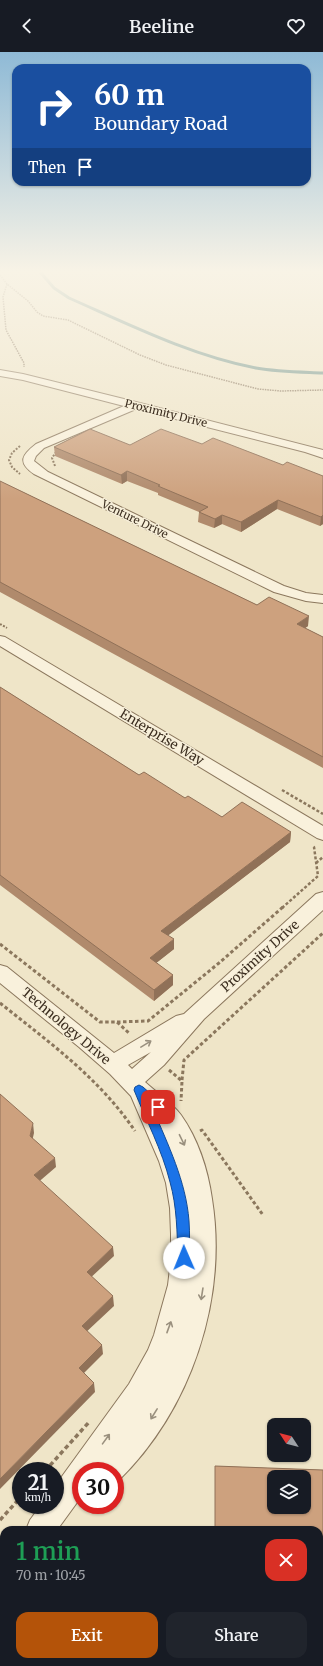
<!DOCTYPE html>
<html lang="en">
<head>
<meta charset="utf-8">
<style>
  body { margin:0; font-family:Merriweather,serif; background:#20242c; color:#f1f3f6; height:100vh; display:flex; flex-direction:column; font-size:15px; white-space:nowrap }
  * { box-sizing:border-box; margin:0 }
  p { font-size:13px; color:#9ea1a6 }
  .icon { flex:none; width:22px; height:22px; fill:none; stroke:currentColor; stroke-width:2; stroke-linecap:round; stroke-linejoin:round }
  .map { position:relative; flex:1; overflow:hidden }
  .side { position:absolute; left:0px; top:1474px; width:323px; height:140px; display:flex; flex-direction:column; background:#171b24; border-radius:12px 12px 0 0; box-shadow:0 1px 3px #0004 }
  .side>* { flex:none }
  .guide { position:absolute; left:12px; top:12px; width:299px; height:122px; border-radius:12px; box-shadow:0 1px 3px #0004; background:#1a4fa0; color:#fff; overflow:hidden }
  .needle { width:26px; rotate:306deg }
  .fabs { position:absolute; left:267px; top:1366px; display:grid; gap:8px }
  .fabs a { display:grid; place-items:center; width:44px; height:44px; border-radius:8px; background:#171b24; box-shadow:0 1px 3px #0004; font-size:20px }
  .speed { position:absolute; left:12px; top:1410px; display:flex; gap:8px; font-size:20px; font-weight:700; text-align:center }
  .speed>* { display:grid; place-content:center; width:52px; height:52px; border-radius:50%; background:#171b24; box-shadow:0 1px 3px #0004; line-height:1 }
  .speed small { font-size:10px; font-weight:400 }
  .speed .limit { border:6px solid #d22; background:#fff; color:#111 }
  .pin { position:absolute; display:grid; place-items:center; width:34px; height:34px; color:#fff; margin:-17px; border-radius:8px; box-shadow:0 2px 6px #0006 }
  .me { position:absolute; width:44px; margin:-22px; rotate:359deg; stroke-linejoin:round; filter:drop-shadow(0 0 3px #0008) }
  .turn { display:flex; align-items:center; gap:14px; height:84px; padding:0 16px; font-size:18px }
  .turn .icon { width:52px; height:52px; stroke-width:2.5 }
  .turn b { display:block; font-size:28px; line-height:34px }
  .then { display:flex; align-items:center; height:38px; padding:0 16px; background:#0003; gap:8px; font-size:15px }
  .round { display:grid; place-items:center; flex:none; width:42px; height:42px; border-radius:12px; background:#20242c }
  .headline { display:flex; align-items:center; justify-content:space-between; height:68px; padding:0 16px }
  h1 { font-size:24px; font-weight:600; line-height:30px; color:#1e9e55 }
  .action { display:flex; gap:8px; margin-top:auto; padding:8px 16px }
  .action a { flex:1; height:46px; border-radius:12px; background:#b45309; color:#fff; font-size:16px; font-weight:600; line-height:46px; text-align:center }
  .action a+a { background:#20242c; color:#f1f3f6 }
  header { display:flex; justify-content:space-between; align-items:center; height:52px; padding:0 16px; background:#171b24; font-size:18px; font-weight:600 }
  .map>svg:first-child { display:block }
  .lines { fill:none; stroke-linecap:round; stroke-linejoin:round }
  .stream { stroke:#6f928a; stroke-width:3 }
  .minor-casing { stroke:#8b775d; stroke-width:2 }
  .path-far4 { stroke:#8b775d; stroke-width:1.5; stroke-dasharray:1.5 1; stroke-linecap:butt }
  .path-far3 { stroke:#8b775d; stroke-width:2; stroke-dasharray:2 1.5; stroke-linecap:butt }
  .path-far2 { stroke:#8b775d; stroke-width:2.5; stroke-dasharray:3 2; stroke-linecap:butt }
  .path-far1 { stroke:#8b775d; stroke-width:3; stroke-dasharray:3.5 2.5; stroke-linecap:butt }
  .path { stroke:#8b775d; stroke-width:3.5; stroke-dasharray:4.5 3; stroke-linecap:butt }
  .minor { fill:#f9f1dc; fill-rule:evenodd }
  .wall { fill:#b08a6c }
  .shaded-wall { fill:#907158 }
  .building { fill:#cda17e; stroke:#907158; fill-rule:evenodd }
  .oneway { stroke:#9a907e }
  .route { fill:#1a73e8; stroke:#114b97 }
  .labels { text-anchor:middle; dominant-baseline:central; stroke-width:3; stroke-linejoin:round; paint-order:stroke }
  .far-street-label { font-size:11px; fill:#3c2e20; stroke:#f6eed8 }
  .street-label { font-size:13px; fill:#3c2e20; stroke:#f6eed8 }
</style>
</head>
<body>
<header><svg class="icon" aria-label="back" viewBox="0 0 24 24"><path d="M15 5l-7 7 7 7"/></svg>Beeline<svg class="icon" aria-label="heart" viewBox="0 0 24 24"><path d="M12 20l-8-8c-3-5 5-10 8-4 3-6 11-1 8 4z"/></svg></header>
<div class="map">
<svg width="323" height="1614" viewBox="0 0 323 1614">
  <rect width="100%" height="100%" fill="#efe5c8"/>
  <g class="lines">
    <path class="stream" d="M41 221 54 236 69 246C128 272 192 304 256 316 279 320 301 320 323 321"/>
    <g class="minor-casing">
      <path id="minor" d="M0 318 23 322 136 350 323 398V406L305 400 136 357 44 396 36 404 34 409 48 420 284 534 306 541 323 543V551L306 549 274 540 34 422C17 410 22 403 36 392L124 354 23 328 0 324Z
        M0 584 5 585 323 774V788L317 786 0 594Z
        M323 840V858L204 967 164 1013 145 1030C157 1041 171 1050 181 1063 198 1087 208 1118 212 1147 228 1247 191 1358 118 1429L115 1430V1419H81V1445L57 1478H26L30 1468 41 1453H55V1434L129 1332 148 1298 154 1283 168 1233 171 1208V1182L170 1156 166 1131 159 1109 131 1044 110 1022 79 995 0 931V913L7 915 114 1001 176 964 184 962 316 842ZM151 1000 132 1017 128 1013Z
        M4 1506V1538L0 1539V1507Z"/>
    </g>
    <path class="path-far4" d="M0 223 7 232 28 249 37 260 43 264 68 268 140 303 166 313 258 337 281 339 323 338
      M7 232 3 245 6 278 24 311V315"/>
    <path class="path-far3" d="M20 394 12 401 9 408 12 415 20 422
      M55 414 52 406 56 400
      M0 572 7 576"/>
    <path class="path-far2" d="M282 738 323 762
      M316 811 323 805
      M282 856 318 824 314 795 312 794"/>
    <path class="path-far1" d="M0 892 100 970H117L130 982
      M0 951C50 991 99 1026 135 1079
      M117 970 148 969 219 911 283 855
      M169 1018 182 1029 181 1049
      M182 1028 184 1008 323 881
      M200 1079 202 1078 263 1163"/>
    <path class="path" d="M45 1419 90 1369
      M0 1468 21 1445"/>
    <use href="#minor" class="minor"/>
  </g>
  <path class="wall" d="M202 392 283 413 323 424V472L320 474 277 457 241 480 222 472 214 476 198 470 199 460 158 443V441L127 429 122 432 55 404 54 395 130 393Z
    M0 429 257 553 308 574 305 576 323 585V716L0 540Z
    M0 635 139 723 185 746 222 765 291 780 290 790 168 883 174 897 156 911 173 923V933L154 949 0 833Z
    M215 1414 323 1418V1585H319V1478H215Z"/>
  <path class="shaded-wall" d="M127 419V429L122 432 121 423Z
    M278 448 277 457 241 480V470Z
    M222 463V472L214 476 215 467Z
    M323 463V472L320 474 321 465Z
    M309 564 308 574 297 582V572Z
    M291 780 290 790 161 889V879Z
    M174 887V897L150 916V906Z
    M173 923V933L154 949V938Z
    M33 1071 34 1081 31 1094 30 1084Z
    M55 1106 56 1115 35 1133 34 1123Z
    M113 1195 114 1204 87 1229V1220Z
    M113 1244 114 1254 83 1283 82 1274Z
    M102 1293 103 1302 80 1325 79 1316Z
    M94 1331 95 1340 0 1437V1427Z"/>
  <path class="building" d="M90 377 130 393 161 377 202 392 213 386 283 413 287 410 323 424V463L321 465 278 448 241 470 222 463 215 467 199 460 208 455 158 434 160 433 127 419 121 423 54 395Z
    M0 429 257 553 269 545 309 564 297 572 323 585V705L0 530Z
    M0 635 139 723 144 720 185 746 188 744 222 765 242 750 291 780 161 879 174 887 150 906 173 923 154 938 0 823Z
    M0 1042 33 1071 30 1084 55 1106 34 1123 113 1195 87 1220 113 1244 82 1274 102 1293 79 1316 94 1331 0 1427Z
    M215 1414 323 1418V1578H319V1478H215ZM274 1425H304V1455H274Z"/>
  <defs><path id="oneway-shaft" d="M-6 0H5M1.5-3L5.5 0L1.5 3" fill="none" stroke-width="1.6" stroke-linecap="round" stroke-linejoin="round"/></defs>
  <g class="oneway">
    <use href="#oneway-shaft" transform="translate(146 992) rotate(-31)"/>
    <use href="#oneway-shaft" transform="translate(182 1088) rotate(64)"/>
    <use href="#oneway-shaft" transform="translate(202 1242) rotate(99)"/>
    <use href="#oneway-shaft" transform="translate(169 1275) rotate(-70)"/>
    <use href="#oneway-shaft" transform="translate(154 1362) rotate(122)"/>
    <use href="#oneway-shaft" transform="translate(106 1387) rotate(-54)"/>
  </g>
  <linearGradient id="sky" x2="0" y2="1"><stop stop-color="#8fbad6"/><stop offset="0.49" stop-color="#f8f3e6"/><stop offset="1" stop-color="#f8f3e6" stop-opacity="0"/></linearGradient>
  <rect width="323" height="447" fill="url(#sky)"/>
  <path class="route" d="M139 1033 143 1035 162 1052 164 1055 162 1058 158 1060 153 1057C168 1093 186 1129 189 1169 190 1181 189 1194 190 1206L188 1210 184 1212 179 1210 178 1206C177 1180 177 1155 170 1130 162 1098 146 1068 134 1038L135 1035Z"/>
  <g class="labels">
    <g class="far-street-label">
      <text transform="translate(166 361) rotate(14)">Proximity Drive</text>
      <text transform="translate(135 467) rotate(26)">Venture Drive</text>
    </g>
    <g class="street-label">
      <text transform="translate(162 685) rotate(31)">Enterprise Way</text>
      <text transform="translate(260 904) rotate(-42)">Proximity Drive</text>
      <text transform="translate(66 974) rotate(40)">Technology Drive</text>
    </g>
  </g>
</svg>
<div class="fabs">
<a><svg class="needle" viewBox="-14 -14 28 28"><path d="M0-13l5 13h-10z" fill="#e53935"/><path d="M0 13l5-13h-10z" fill="#9ea1a6"/></svg></a>
<a><svg class="icon" aria-label="layers" viewBox="0 0 24 24"><path d="M12 4l9 5-9 5-9-5zM3 14l9 5 9-5"/></svg></a>
</div>
<div class="speed"><div>21<small>km/h</small></div><div class="limit">30</div></div>
<div class="pin" style="left:158px;top:1055px;background:#d93025"><svg class="icon" aria-label="arrive" viewBox="0 0 24 24"><path d="M6 21V4h12l-3 4 3 4H6"/></svg></div>
<svg class="me" style="left:184px;top:1206px" viewBox="-20 -20 40 40"><circle r="19" fill="#fff"/><path d="M0-13L10 11 0 6-10 11z" fill="#1a73e8"/></svg>
<div class="guide">
<div class="turn"><svg class="icon" aria-label="right" viewBox="0 0 24 24"><path d="M7 20v-9h11M14 6l5 5-5 5"/></svg><div><b>60 m</b>Boundary Road</div></div>
<div class="then">Then<svg class="icon" aria-label="arrive" viewBox="0 0 24 24"><path d="M6 21V4h12l-3 4 3 4H6"/></svg></div>
</div>
<section class="side">
<div class="headline"><div><h1>1 min</h1><p>70 m · 10:45</p></div><a class="round" style="background:#d93025;color:#fff"><svg class="icon" aria-label="close" viewBox="0 0 24 24"><path d="M6 6l12 12M18 6L6 18"/></svg></a></div>
<div class="action"><a>Exit</a><a>Share</a></div>
</section>
</div>
</body>
</html>
